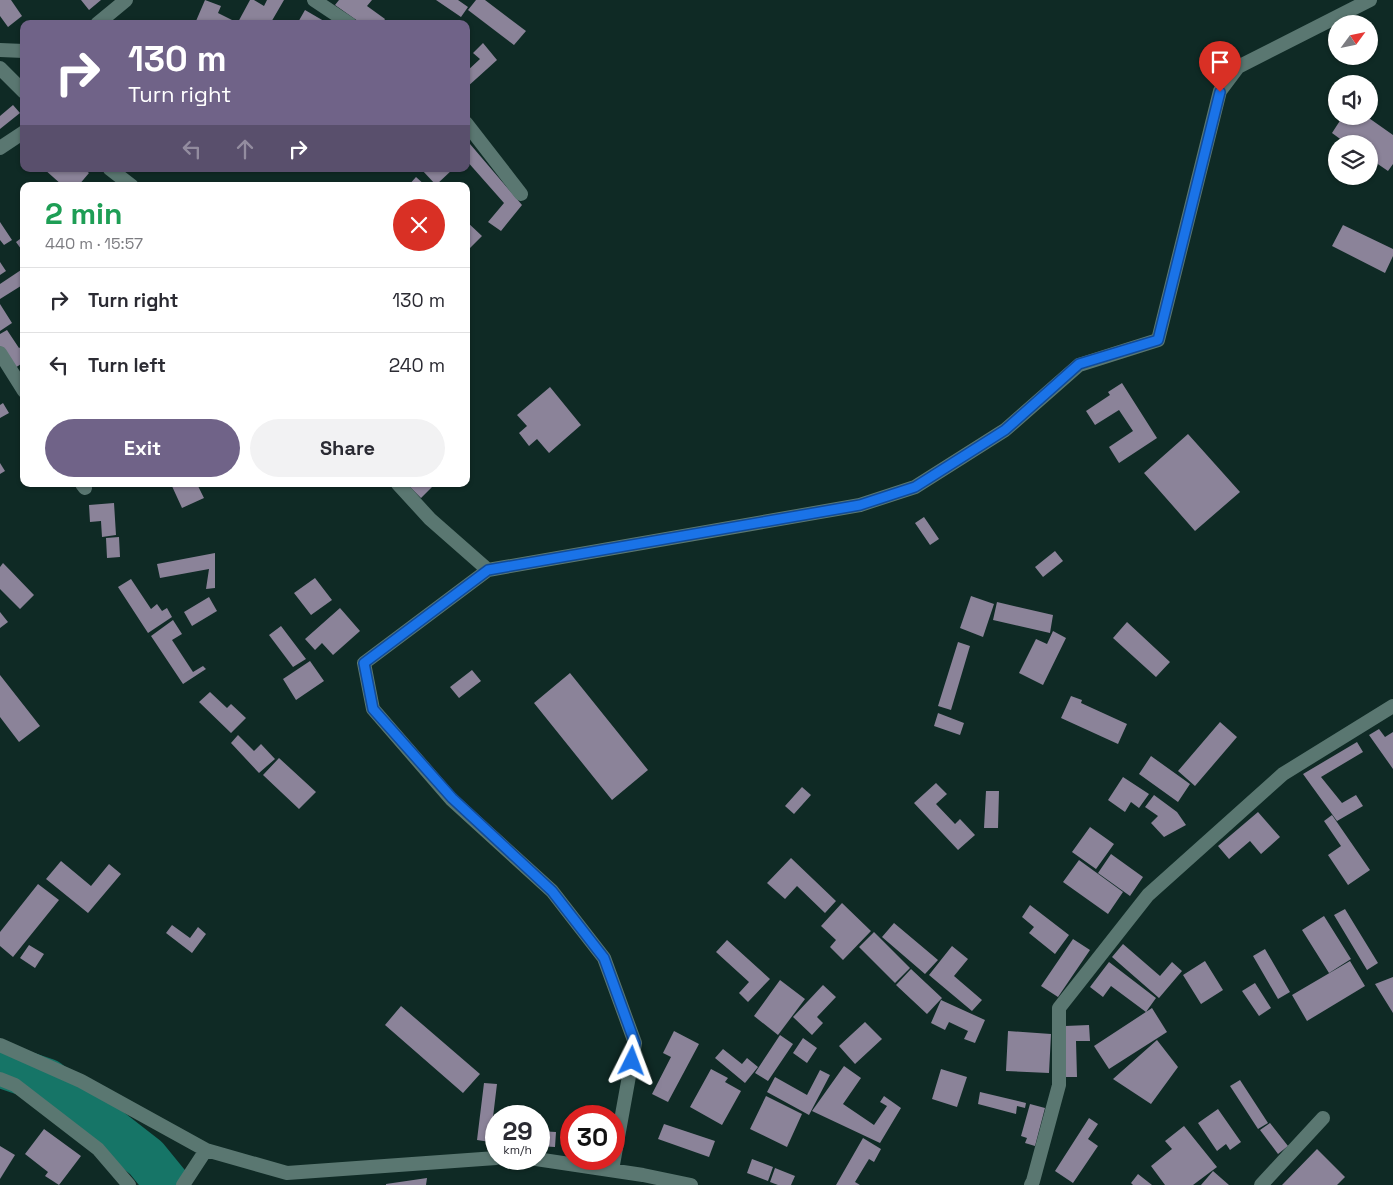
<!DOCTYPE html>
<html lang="en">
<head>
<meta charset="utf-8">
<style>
  body { margin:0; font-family:"Space Grotesk",sans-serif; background:#f2f2f3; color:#2b2b33; height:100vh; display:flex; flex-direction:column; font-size:19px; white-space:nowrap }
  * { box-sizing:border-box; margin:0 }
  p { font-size:16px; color:#7c7c81 }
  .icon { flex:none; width:28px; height:28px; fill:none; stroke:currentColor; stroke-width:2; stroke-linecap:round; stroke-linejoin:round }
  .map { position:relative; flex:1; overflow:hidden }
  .drawer { position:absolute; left:20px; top:182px; width:450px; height:305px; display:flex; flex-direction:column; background:#fff; border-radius:10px; box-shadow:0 1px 4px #0004 }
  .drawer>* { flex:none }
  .banner { position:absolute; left:20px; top:20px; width:450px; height:152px; border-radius:10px; box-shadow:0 1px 4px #0004; background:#706388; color:#fff; overflow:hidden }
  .needle { width:32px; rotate:57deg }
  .fabs { position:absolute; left:1328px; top:15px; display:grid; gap:10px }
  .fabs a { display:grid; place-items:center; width:50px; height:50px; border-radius:50%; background:#fff; box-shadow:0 1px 4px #0004; font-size:25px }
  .speed { position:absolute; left:485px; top:1105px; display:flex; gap:10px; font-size:25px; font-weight:700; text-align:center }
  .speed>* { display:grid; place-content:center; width:65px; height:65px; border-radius:50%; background:#fff; box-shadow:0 1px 4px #0004; line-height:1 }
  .speed small { font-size:12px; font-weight:400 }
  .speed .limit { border:8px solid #d22; background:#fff; color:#111 }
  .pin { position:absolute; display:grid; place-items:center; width:42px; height:42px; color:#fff; margin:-51px -21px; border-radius:50% 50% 50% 0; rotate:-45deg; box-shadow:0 0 5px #0007 }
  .pin .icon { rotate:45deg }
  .me { position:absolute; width:55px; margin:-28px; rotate:3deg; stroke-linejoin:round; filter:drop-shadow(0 0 4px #0008) }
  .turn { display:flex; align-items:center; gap:18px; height:105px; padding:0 25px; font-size:22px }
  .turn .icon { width:65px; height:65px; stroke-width:2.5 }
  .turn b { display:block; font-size:35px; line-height:42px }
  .lanes { display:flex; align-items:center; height:48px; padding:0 25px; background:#0003; justify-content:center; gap:25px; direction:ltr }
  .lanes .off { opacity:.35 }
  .round { display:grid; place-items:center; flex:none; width:52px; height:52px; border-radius:26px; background:#f2f2f3 }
  .head { display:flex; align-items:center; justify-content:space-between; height:85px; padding:0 25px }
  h1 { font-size:30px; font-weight:600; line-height:38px; color:#1e9e55 }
  .button { display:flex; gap:10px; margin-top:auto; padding:10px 25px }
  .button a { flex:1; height:58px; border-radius:30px; background:#706388; color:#fff; font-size:20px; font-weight:600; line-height:58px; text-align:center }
  .button a+a { background:#f2f2f3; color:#2b2b33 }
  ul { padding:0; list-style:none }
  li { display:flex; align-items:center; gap:15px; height:65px; padding:0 25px; border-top:1px solid #e1e1e2 }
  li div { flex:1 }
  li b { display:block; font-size:19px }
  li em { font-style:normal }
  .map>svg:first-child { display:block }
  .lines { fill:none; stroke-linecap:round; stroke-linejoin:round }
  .river { stroke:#167567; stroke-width:45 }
  .building { fill:#8b8399 }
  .minor { stroke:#5a7771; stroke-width:14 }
  .route-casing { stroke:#114b97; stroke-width:12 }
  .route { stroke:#1a73e8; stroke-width:9 }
</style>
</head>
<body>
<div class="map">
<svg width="1393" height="1185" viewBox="0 0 1393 1185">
  <rect width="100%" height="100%" fill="#0f2a25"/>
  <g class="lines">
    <path class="river" d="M0 1065 47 1081 146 1158 168 1185"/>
  </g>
  <path class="building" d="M0 0H11L22 16 8 27 0 16Z
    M81 0H101L89 10Z
    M205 0 221 6 218 13 234 21 233 24H203L196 21Z
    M250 0H254L264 6 267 0H284L270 24H237Z
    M339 0H372L367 6 385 19 382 24H362L335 5Z
    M436 0H458L468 7 461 17Z
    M476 0H485L526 31 514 45 468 10Z
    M305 10 329 24H297Z
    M483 43 497 60 466 88V72L480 59 473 53Z
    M13 105 20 113 0 129V116Z
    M1343 116H1366L1393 135V164L1388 171 1369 158V144H1347L1332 133Z
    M470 144 522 205 501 231 488 222 504 203 466 160V147Z
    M44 169H84L89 173 78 186H61L62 185Z
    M421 169H453L436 185Z
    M416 177 426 186H408Z
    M466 221 482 236 468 250 466 248Z
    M0 222 12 240 4 245 0 240Z
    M1343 225 1393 249V256L1385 273 1332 246Z
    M24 236V253L16 242Z
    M0 262 6 271 0 275Z
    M24 268V284L0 299V284Z
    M0 304 12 323 0 331Z
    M7 330 19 348 24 345V362L15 368 0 346V334Z
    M1122 383 1157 438 1119 463 1109 447 1133 431 1119 410 1095 425 1086 411 1110 395 1108 392Z
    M550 387 581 425 549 453 537 439 529 446 519 433 527 426 517 415Z
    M3 403 9 413 0 418V405Z
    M1188 434 1240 492 1195 531 1144 473Z
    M0 463 5 471 0 474Z
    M171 484H197L204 498 182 508Z
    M407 484H429L432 487 421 498Z
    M114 503 116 535 102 537 101 521 90 522 89 505Z
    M924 517 939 539 930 545 915 523Z
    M119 537 120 557 107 558 106 538Z
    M1055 551 1063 561 1043 577 1035 567Z
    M215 553V588L206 589 209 569 160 578 157 564Z
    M3 563 34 595 20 609 0 589V567Z
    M315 578 332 600 311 615 294 593Z
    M131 579 151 609 157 604 162 611 167 608 172 617 148 633 118 587Z
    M971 596 994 604 983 637 960 628Z
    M209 597 217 611 192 626 184 612Z
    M997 602 1053 615 1050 633 993 620Z
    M340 608 360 631 333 655 322 643 315 650 305 639Z
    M0 612 8 622 0 628Z
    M173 620 182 634 172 640 193 672 203 666 206 669 183 684 151 636Z
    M1127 622 1170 662 1156 677 1113 638Z
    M281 626 306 659 293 667 269 635Z
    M1053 631 1066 638 1043 685 1019 673 1036 639 1047 644Z
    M958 642 970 646 951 710 938 706Z
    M310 661 324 681 296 700 283 679Z
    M472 670 481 681 459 698 450 687Z
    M570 673 648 770 612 800 534 703Z
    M0 675 40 726 19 742 0 717Z
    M210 692 227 708 231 704 246 718 231 733 199 702Z
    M1071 696 1082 700 1081 703 1127 724 1118 744 1061 718Z
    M938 713 964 723 960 735 934 726Z
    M1220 722 1237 737 1195 786 1178 771Z
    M1379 729 1385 737 1393 732V769L1369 735Z
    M238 735 254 751 261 744 275 759 259 773 231 743Z
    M1357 742 1363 752 1321 777 1342 803 1356 795 1363 806 1337 821 1303 774Z
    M1151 756 1190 784 1178 802 1139 774Z
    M279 758 316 792 299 809 263 775Z
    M1123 777 1149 794 1139 808 1131 802 1125 812 1108 800Z
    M936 783 947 794 936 804 955 824 960 819 975 835 958 850 914 803Z
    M802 787 811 795 794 814 785 806Z
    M986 791H999L998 828H984Z
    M1154 795 1177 812 1186 825 1164 837 1151 823 1158 816 1145 807Z
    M1258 812 1280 837 1261 854 1250 841 1229 859 1218 846Z
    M1332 815 1370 870 1348 885 1328 855 1341 846 1324 821Z
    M1090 827 1114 844 1096 869 1072 852Z
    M1111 854 1143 877 1130 896 1098 873Z
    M791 858 836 901 825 913 797 886 785 899 767 883Z
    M1079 860 1123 892 1108 914 1063 882Z
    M61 861 91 886 109 864 121 874 88 913 46 879Z
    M38 884 59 900 13 957 0 946V932Z
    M842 903 871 931 843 960 830 947 836 940 821 926Z
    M1030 905 1069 935 1055 954 1029 933 1034 927 1022 917Z
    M1345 909 1378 963 1367 970 1334 915Z
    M1324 916 1351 959 1329 973 1302 930Z
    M894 923 938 960 925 974 882 937Z
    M172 925 190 938 198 927 206 934 192 953 166 933Z
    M874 932 910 968 895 983 859 947Z
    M1073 939 1090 950 1058 997 1041 986Z
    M727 940 770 979 748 1002 739 993 749 982 716 952Z
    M1123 944 1160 976 1172 962 1182 971 1159 998 1112 957Z
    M29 945 44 954 35 968 20 958Z
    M952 946 968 959 954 976 982 1000 972 1011 929 975Z
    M1265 949 1290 992 1278 999 1253 956Z
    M1205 961 1223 990 1201 1004 1183 975Z
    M1350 961 1365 986 1307 1021 1292 995Z
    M1109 962 1156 998 1146 1012 1111 986 1103 997 1090 987Z
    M911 969 942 998 927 1014 896 985Z
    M1393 977V1013L1375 984Z
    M780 980 805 999 778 1035 754 1016Z
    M1255 983 1271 1008 1259 1016 1242 991Z
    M823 985 836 997 817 1017 823 1023 812 1035 793 1017Z
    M941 1000 985 1020 975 1043 964 1039 968 1031 949 1022 945 1030 931 1023Z
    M401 1006 480 1074 463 1093 385 1025Z
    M1152 1008 1167 1032 1109 1069 1094 1046Z
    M865 1022 882 1039 855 1064 839 1046Z
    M1089 1025 1090 1041H1076L1077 1077H1066L1065 1026Z
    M674 1031 699 1044 668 1102 652 1094 671 1057 663 1053Z
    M1008 1031 1051 1034 1049 1073 1006 1071Z
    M780 1035 793 1044 768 1081 755 1073Z
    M803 1038 817 1048 807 1063 793 1053Z
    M1157 1040 1178 1067 1151 1104 1113 1079Z
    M723 1049 742 1064 747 1058 758 1067 745 1083 715 1058Z
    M844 1066 861 1078 843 1104 874 1125 887 1106 880 1102 884 1096 901 1108 880 1143 812 1111Z
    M711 1069 728 1078 725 1082 741 1091 722 1125 690 1107Z
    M941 1069 967 1077 957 1107 932 1099Z
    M820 1070 830 1075 809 1115 767 1092 775 1077 807 1095Z
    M1240 1080 1268 1123 1258 1129 1230 1086Z
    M484 1083 497 1084 490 1142 477 1140Z
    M980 1092 1026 1103 1025 1108 1017 1106 1016 1114 978 1104Z
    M766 1096 802 1114 787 1147 750 1129Z
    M1030 1104 1045 1108 1035 1146 1025 1143 1027 1138 1021 1136Z
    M1218 1109 1241 1142 1230 1150 1226 1144 1217 1151 1198 1123Z
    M1089 1118 1098 1124 1088 1139 1098 1146 1073 1183 1055 1171Z
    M1270 1123 1288 1146 1278 1154 1260 1130Z
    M664 1124 715 1141 709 1157 658 1139Z
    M1184 1126 1217 1167 1193 1185H1165L1151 1166 1172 1149 1165 1141Z
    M44 1129 81 1156 59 1185 45 1176 48 1172 25 1154Z
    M571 1130V1149L566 1147Z
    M539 1131 556 1132 555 1147 539 1146Z
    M863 1138 881 1149 874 1162 869 1159 855 1182 860 1185H836Z
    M0 1146 15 1155 0 1179Z
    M1317 1149 1345 1177 1337 1185H1282Z
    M752 1159 773 1167 768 1181 747 1173Z
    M775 1168 795 1176 791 1185H778L770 1182Z
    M1213 1171 1229 1185H1201Z
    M1138 1174 1152 1185H1133L1131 1183Z
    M427 1178 426 1185H386V1184Z"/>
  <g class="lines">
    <path class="minor" d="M314 0 350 24
      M97 24 126 0
      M0 50 24 51
      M0 68 24 92
      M466 123 521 194
      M0 148 24 132
      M110 169 132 186
      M0 353 24 391
      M82 484 85 488
      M398 484 430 519 488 570
      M0 1045 81 1081 206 1150 287 1173 496 1158
      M0 1079 15 1085 98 1149 129 1185
      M536 1159 643 1175 691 1185
      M612 1170 635 1043 604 958 552 891 451 799 373 709 364 663 488 570 860 505 915 487 1005 430 1079 365 1158 340 1220 91 1238 67 1370 0
      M183 1185 206 1150
      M1031 1185 1033 1181 1059 1085V1008L1148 895 1283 774 1393 706
      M1261 1185 1323 1118"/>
  </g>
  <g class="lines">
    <g class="route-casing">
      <path id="route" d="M632 1061 635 1043 604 958 552 891 452 798 373 709 364 663 488 570 860 505 915 487 1005 430 1079 364 1158 340 1220 92"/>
    </g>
    <use href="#route" class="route"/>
  </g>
</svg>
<div class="fabs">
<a><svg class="needle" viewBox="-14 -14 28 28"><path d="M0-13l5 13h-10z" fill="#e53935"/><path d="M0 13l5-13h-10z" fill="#7c7c81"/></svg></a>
<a><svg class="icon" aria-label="sound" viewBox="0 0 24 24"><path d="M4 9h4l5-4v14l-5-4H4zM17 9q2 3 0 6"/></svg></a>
<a><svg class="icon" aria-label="layers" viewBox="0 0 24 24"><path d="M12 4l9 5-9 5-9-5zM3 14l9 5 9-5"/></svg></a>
</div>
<div class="speed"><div>29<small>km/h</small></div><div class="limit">30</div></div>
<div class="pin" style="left:1220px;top:92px;background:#d93025"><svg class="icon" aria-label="arrive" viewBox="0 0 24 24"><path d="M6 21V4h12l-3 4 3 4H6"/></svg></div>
<svg class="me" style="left:632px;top:1061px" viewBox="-20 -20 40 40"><path d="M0-17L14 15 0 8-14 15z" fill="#1a73e8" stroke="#fff" stroke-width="4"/></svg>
<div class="banner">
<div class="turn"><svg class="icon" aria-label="right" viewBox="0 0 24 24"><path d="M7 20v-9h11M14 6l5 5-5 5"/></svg><div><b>130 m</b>Turn right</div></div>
<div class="lanes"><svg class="icon off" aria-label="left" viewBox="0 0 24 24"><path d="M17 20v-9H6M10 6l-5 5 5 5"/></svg><svg class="icon off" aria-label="ahead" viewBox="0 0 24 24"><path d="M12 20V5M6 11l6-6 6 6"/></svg><svg class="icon" aria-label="right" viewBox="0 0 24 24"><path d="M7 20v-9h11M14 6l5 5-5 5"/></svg></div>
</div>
<section class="drawer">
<div class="head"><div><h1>2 min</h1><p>440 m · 15:57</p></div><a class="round" style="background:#d93025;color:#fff"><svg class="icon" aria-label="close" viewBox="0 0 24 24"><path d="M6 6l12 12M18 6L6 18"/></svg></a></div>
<ul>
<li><svg class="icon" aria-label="right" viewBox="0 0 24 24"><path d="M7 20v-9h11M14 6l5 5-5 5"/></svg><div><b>Turn right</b></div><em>130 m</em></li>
<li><svg class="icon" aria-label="left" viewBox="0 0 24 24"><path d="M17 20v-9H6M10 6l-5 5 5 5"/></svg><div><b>Turn left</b></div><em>240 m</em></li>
</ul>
<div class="button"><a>Exit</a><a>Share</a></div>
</section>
</div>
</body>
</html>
